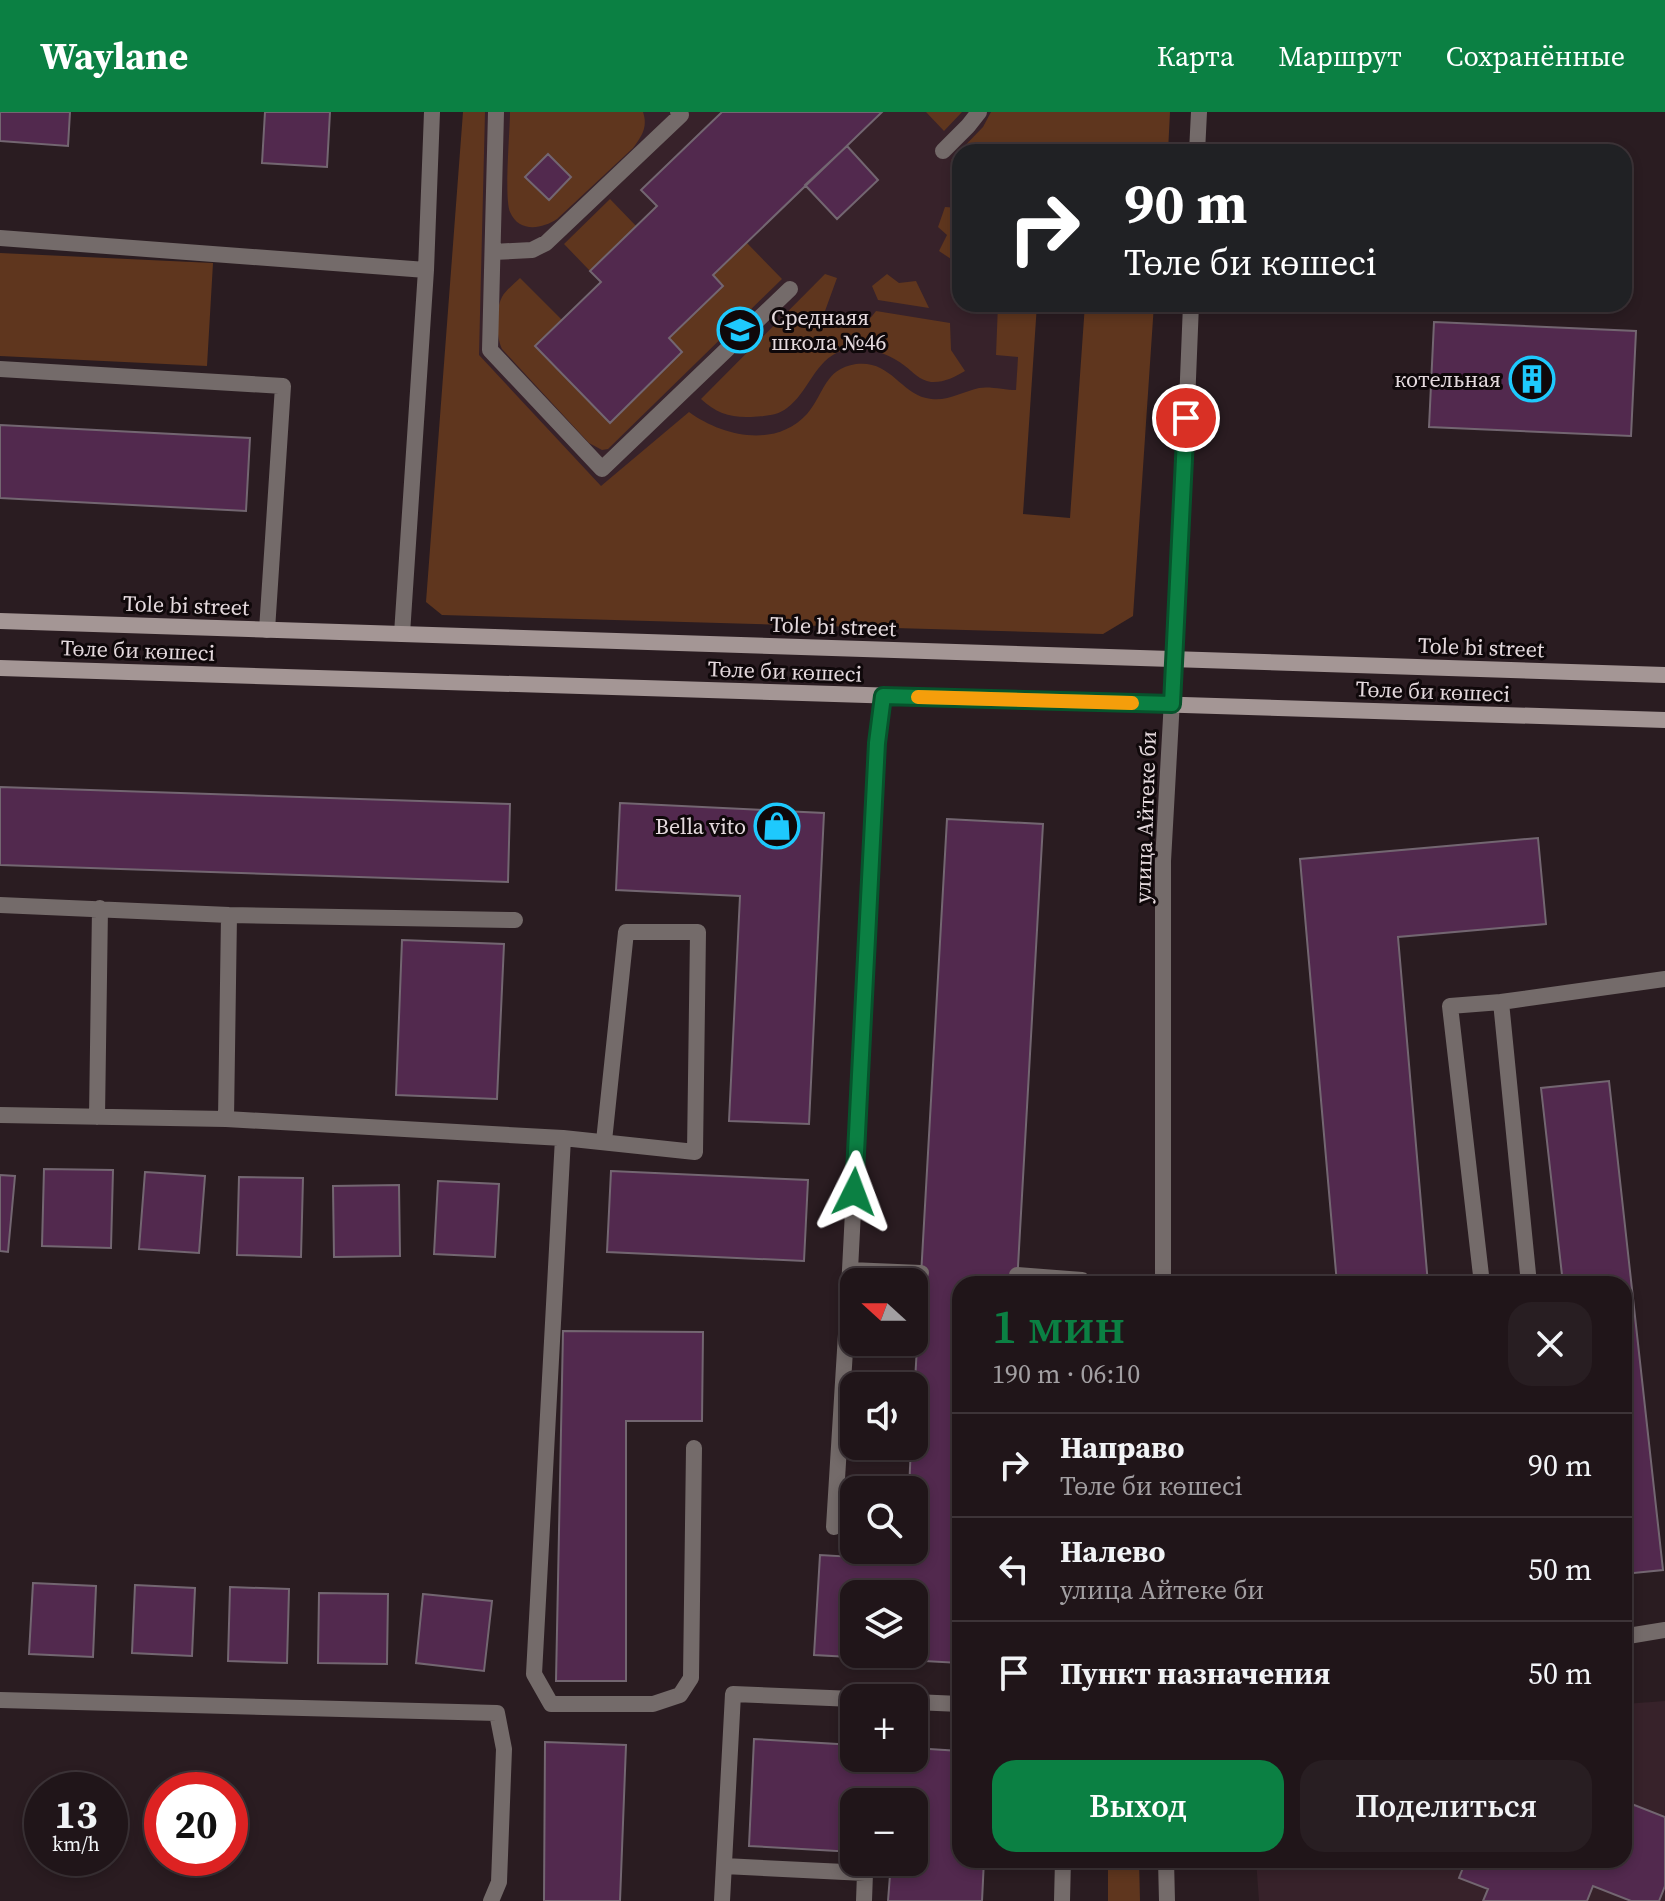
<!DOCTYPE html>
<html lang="ru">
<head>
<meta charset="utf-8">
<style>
  body { margin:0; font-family:"Source Serif 4",serif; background:#281e22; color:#f1f3f6; height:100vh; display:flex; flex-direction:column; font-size:30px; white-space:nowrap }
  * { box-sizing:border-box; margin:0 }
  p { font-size:26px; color:#a29fa2 }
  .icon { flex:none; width:44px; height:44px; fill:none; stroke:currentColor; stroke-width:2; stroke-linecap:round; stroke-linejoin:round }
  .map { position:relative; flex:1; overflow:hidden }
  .panel { position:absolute; left:952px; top:1164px; width:680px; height:592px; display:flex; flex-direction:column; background:#201519; border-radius:24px; box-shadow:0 4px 12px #0003,0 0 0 2px #3d3438 }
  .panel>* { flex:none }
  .top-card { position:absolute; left:952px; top:32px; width:680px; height:168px; border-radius:24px; box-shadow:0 4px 12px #0003,0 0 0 2px #3d3438; background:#202124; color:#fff; overflow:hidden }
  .needle { width:52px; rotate:291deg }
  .controls { position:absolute; left:840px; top:1156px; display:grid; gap:16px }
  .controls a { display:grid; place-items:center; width:88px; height:88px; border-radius:16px; background:#201519; box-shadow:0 4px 12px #0003,0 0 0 2px #3d3438; font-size:40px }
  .speed { position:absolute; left:24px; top:1660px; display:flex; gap:16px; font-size:40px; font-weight:700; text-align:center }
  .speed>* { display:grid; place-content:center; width:104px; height:104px; border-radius:50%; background:#201519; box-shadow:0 4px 12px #0003,0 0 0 2px #3d3438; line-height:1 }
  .speed small { font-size:20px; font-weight:400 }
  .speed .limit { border:12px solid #d22; background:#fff; color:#111 }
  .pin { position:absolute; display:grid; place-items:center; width:68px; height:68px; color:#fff; margin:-34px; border:4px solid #fff; border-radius:50%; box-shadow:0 2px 8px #0007 }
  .me { position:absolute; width:88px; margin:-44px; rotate:3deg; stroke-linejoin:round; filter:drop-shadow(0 0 6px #0008) }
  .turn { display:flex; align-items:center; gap:28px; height:168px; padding:0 40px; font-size:36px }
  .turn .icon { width:104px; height:104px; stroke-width:2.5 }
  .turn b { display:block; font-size:56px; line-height:68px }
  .round { display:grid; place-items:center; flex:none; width:84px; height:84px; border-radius:24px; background:#281e22 }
  .head { display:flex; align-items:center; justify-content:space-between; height:136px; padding:0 40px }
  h1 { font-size:48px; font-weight:600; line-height:60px; color:#0b8043 }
  .primary-button { display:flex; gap:16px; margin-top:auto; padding:16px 40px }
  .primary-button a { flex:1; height:92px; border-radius:24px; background:#0b8043; color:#fff; font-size:32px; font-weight:600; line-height:92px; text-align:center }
  .primary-button a+a { background:#281e22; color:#f1f3f6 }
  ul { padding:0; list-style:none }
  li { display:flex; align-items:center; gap:24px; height:104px; padding:0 40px; border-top:2px solid #3d3438 }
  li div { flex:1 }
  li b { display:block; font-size:30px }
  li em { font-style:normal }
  header { display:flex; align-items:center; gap:48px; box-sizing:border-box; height:112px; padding:0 40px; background:#0b8043; color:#fff }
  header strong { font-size:38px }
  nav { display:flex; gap:44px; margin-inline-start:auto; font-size:28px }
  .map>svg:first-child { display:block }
  .built { fill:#37222a }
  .green { fill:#5f361e }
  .building { fill:#52294e; stroke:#736671; stroke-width:2; fill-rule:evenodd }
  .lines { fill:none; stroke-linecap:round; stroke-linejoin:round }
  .lane { stroke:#746b6a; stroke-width:16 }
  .street { stroke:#746b6a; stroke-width:16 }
  .secondary { stroke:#a49695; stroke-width:16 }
  .route-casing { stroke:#07532c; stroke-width:20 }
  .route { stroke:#0b8043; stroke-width:14 }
  .slow { stroke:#f59e0b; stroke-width:14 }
  .labels { text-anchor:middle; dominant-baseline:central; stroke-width:6; stroke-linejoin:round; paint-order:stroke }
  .poi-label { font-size:22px; fill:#e5dade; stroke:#0f080a; text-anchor:end }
  .street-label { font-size:22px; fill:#e5dade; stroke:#0f080a }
</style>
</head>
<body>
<header>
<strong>Waylane</strong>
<nav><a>Карта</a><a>Маршрут</a><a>Сохранённые</a></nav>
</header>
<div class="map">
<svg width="1665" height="1789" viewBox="0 0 1665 1789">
  <rect width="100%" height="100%" fill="#2a1c21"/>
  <path class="built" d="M466 0H1030L960 40V192H1021L1010 410 455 393Z
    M1665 1589V1789H1259L1256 1748H1624V1592Z"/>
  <path class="green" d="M463 0H485L479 243 601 374 689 300C722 324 775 337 807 302 825 281 824 257 856 252 890 248 899 279 926 286 946 291 961 280 979 276 990 274 1005 278 1016 278L1018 245 996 243 998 192H1037L1023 402 1070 406 1085 192H1154L1133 504 1103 522 442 503 426 490Z
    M510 0H643C648 15 642 24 633 36L557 107C542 117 519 121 510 100 504 86 510 19 510 0Z
    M926 0H962L944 19Z
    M991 0H1170L1168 40H960V57L951 48 983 15Z
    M610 87 637 115 590 159 564 132Z
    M945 95 960 96V153L939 139 947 123 938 115Z
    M746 130 782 167 608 337 602 338 589 331 502 237C496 224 495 198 502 185 506 178 514 172 520 166L562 208 535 234 610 311 682 240 669 226 713 163Z
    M0 141 213 151 207 254 0 244Z
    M825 162 837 166 825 199C844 217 858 224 876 199L950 211 951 238 965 259C955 265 943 271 931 270 919 268 913 260 905 254 888 241 863 232 841 239 815 248 808 281 787 296 777 304 764 304 751 305 731 306 716 301 701 287Z
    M887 162 899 171 916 169 929 196 878 188 872 174Z
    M1108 1748H1139L1140 1789H1108Z"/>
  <path class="building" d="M0 0H70L68 34 0 29Z
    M265 0H330L327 55 262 51Z
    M722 0H882L713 163 723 174 669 226 682 240 610 311 535 234 601 170 590 159 657 94 641 78Z
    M847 34 878 68 837 107 805 73Z
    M548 42 571 65 549 88 525 65Z
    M1434 210 1636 219 1631 324 1429 315Z
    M0 313 250 326 246 399 0 386Z
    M0 675 510 692 508 770 0 753Z
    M620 691 824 701 809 1012 729 1009 740 784 616 778Z
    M947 707 1043 712 1017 1172H960V1551L814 1543 820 1443 905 1448V1438H914V1378H909L911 1334H914V1287ZM854 1482H914V1542H854Z
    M1538 726 1546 812 1398 825 1428 1172H1337L1300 747Z
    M402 828 504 832 497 987 396 983Z
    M1609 969 1663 1458 1624 1462V1172H1563L1541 976Z
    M44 1057 113 1058 111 1136 42 1134Z
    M611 1059 808 1068 804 1149 607 1140Z
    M145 1060 205 1064 199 1141 139 1137Z
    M0 1063 15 1064 8 1140 0 1139Z
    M239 1065 303 1066 301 1145 237 1143Z
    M438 1069 499 1072 495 1145 434 1142Z
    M399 1073 400 1144 334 1145 333 1074Z
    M563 1219 703 1220 702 1309H626V1569H556Z
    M33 1471 96 1474 93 1545 29 1542Z
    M135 1473 195 1476 192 1544 132 1541Z
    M230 1475 289 1477 287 1551 228 1549Z
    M319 1481 388 1482 387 1552 318 1551Z
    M423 1482 492 1489 484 1559 416 1551Z
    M754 1627 854 1633V1646H914V1636L960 1639V1748H984L982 1789H888L891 1750H914V1690H854V1740L749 1734Z
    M545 1630 626 1633 620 1789H544Z
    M1624 1689 1665 1705V1774L1659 1789H1631L1593 1774 1587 1789H1483L1488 1777 1459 1766 1466 1748H1624Z"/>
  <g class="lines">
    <path class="lane" d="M496 0 490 238 602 357 790 177
      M943 39 968 14 979 0
      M0 126 426 158 432 0
      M493 140 532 138 546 131 681 3 678 0
      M0 257 283 274 267 518
      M402 522 426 158
      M0 793 229 803 515 808
      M0 1003 226 1007 563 1026 695 1040 698 820H626L604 1029
      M97 1005 100 796
      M226 1007 229 803
      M563 1026 534 1562 551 1592H653L680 1583 691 1566 694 1336
      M850 1158 921 1161
      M1017 1163 1082 1168
      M1482 1172 1450 894 1501 890
      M1529 1172 1501 890 1665 867
      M834 1415 850 1158 877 631 883 584
      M1624 1522 1628 1524 1665 1518
      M0 1588 497 1601 504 1637 499 1770 491 1789
      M914 1590 960 1592
      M724 1754 865 1761 864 1789
      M722 1789 733 1582 854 1587
      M1062 1789 1063 1748"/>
    <path class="street" d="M1197 40 1199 0
      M1163 1172V749L1183 391 1191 192
      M1166 1748 1167 1789"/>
    <path class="secondary" d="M0 509 1665 563
      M0 556 1665 608"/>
  </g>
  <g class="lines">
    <g class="route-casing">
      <path id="route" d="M854 1080 877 631 883 584 1172 592 1186 306"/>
    </g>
    <use href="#route" class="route"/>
    <path class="slow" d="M918 585 1132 591"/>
  </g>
  <defs>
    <g id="school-ring" transform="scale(2.3)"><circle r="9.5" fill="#0f080a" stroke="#1ec9fd" stroke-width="1.5"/><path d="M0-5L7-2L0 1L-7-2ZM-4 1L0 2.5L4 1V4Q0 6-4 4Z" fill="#1ec9fd"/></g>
    <g id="building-ring" transform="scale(2.3)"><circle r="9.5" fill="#0f080a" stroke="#1ec9fd" stroke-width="1.5"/><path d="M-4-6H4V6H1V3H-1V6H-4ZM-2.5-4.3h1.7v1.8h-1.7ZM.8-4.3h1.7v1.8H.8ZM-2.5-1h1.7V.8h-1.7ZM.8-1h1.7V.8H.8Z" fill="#1ec9fd"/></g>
    <g id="shop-ring" transform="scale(2.3)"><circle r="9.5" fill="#0f080a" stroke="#1ec9fd" stroke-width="1.5"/><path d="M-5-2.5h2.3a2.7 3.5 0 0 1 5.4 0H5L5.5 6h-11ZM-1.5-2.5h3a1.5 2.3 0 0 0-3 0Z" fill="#1ec9fd"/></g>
  </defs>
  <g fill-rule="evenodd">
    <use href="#school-ring" x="740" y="218"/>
    <use href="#building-ring" x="1532" y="267"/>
    <use href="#shop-ring" x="777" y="714"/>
  </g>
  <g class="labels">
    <g class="poi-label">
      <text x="771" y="205" text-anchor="start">Среднаяя<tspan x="771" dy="25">школа №46</tspan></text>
      <text x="1501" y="267">котельная</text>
      <text x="746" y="714">Bella vito</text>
    </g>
    <g class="street-label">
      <text transform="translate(186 493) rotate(2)">Tole bi street</text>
      <text transform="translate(833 514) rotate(2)">Tole bi street</text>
      <text transform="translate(1481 535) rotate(2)">Tole bi street</text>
      <text transform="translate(138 538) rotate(2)">Төле би көшесі</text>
      <text transform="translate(785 559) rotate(2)">Төле би көшесі</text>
      <text transform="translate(1433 579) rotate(2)">Төле би көшесі</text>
      <text transform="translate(1145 705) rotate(-88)">улица Айтеке би</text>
    </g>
  </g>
</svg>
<div class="controls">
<a><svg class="needle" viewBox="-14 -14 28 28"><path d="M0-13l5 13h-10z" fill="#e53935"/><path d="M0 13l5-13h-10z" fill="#a29fa2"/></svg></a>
<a><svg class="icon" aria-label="sound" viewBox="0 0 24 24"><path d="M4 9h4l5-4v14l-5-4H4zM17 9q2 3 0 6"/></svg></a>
<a><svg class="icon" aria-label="search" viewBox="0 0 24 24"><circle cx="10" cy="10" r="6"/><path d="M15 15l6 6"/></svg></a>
<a><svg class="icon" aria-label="layers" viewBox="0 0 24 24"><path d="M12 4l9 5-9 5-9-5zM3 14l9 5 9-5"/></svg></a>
<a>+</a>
<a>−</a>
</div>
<div class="speed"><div>13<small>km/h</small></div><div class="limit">20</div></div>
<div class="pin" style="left:1186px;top:306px;background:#d93025"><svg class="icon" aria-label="arrive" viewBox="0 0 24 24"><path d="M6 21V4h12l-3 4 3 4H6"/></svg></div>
<svg class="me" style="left:854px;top:1080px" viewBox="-20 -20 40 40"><path d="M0-17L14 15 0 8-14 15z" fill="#0b8043" stroke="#fff" stroke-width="4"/></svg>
<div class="top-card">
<div class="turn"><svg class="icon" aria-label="right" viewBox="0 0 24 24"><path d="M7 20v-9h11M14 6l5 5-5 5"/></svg><div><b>90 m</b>Төле би көшесі</div></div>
</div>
<section class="panel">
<div class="head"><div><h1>1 мин</h1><p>190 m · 06:10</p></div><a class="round"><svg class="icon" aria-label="close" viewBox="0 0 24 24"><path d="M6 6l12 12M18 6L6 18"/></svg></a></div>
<ul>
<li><svg class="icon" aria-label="right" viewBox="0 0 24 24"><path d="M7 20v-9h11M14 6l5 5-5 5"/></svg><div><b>Направо</b><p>Төле би көшесі</p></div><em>90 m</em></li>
<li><svg class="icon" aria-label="left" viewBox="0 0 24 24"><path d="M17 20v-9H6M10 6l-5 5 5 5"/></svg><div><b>Налево</b><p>улица Айтеке би</p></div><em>50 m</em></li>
<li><svg class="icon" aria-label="arrive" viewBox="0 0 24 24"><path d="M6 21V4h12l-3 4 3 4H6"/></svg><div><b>Пункт назначения</b></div><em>50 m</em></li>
</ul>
<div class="primary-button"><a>Выход</a><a>Поделиться</a></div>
</section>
</div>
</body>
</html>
